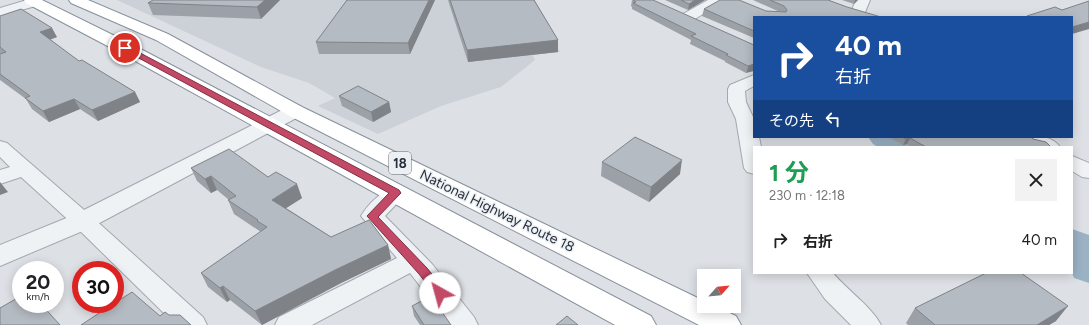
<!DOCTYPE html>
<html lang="ja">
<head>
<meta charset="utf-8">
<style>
  body { margin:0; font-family:Figtree,"Noto Sans JP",sans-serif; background:#f2f2f2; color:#202124; height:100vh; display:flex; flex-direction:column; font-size:15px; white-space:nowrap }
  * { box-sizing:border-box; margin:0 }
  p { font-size:13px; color:#757577 }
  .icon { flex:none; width:22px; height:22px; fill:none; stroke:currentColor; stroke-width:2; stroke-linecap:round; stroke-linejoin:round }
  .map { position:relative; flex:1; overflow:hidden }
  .drawer { position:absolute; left:753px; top:146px; width:320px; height:128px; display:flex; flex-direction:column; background:#fff; border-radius:0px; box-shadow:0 2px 10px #0003 }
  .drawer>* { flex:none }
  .banner { position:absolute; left:753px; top:16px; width:320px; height:122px; border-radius:0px; box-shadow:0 2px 10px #0003; background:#1a4fa0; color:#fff; overflow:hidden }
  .needle { width:26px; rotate:63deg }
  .buttons { position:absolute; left:697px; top:269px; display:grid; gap:8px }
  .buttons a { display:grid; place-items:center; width:44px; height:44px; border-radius:0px; background:#fff; box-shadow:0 2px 10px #0003; font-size:20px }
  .speed { position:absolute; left:12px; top:261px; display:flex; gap:8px; font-size:20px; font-weight:700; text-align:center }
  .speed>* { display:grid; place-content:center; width:52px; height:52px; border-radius:50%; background:#fff; box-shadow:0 2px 10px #0003; line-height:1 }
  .speed small { font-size:10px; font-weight:400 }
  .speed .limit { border:6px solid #d22; background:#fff; color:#111 }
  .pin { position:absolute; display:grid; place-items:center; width:34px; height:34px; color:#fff; margin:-17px; border:2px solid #fff; border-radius:50%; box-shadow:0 1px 4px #0007 }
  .me { position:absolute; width:44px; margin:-22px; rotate:322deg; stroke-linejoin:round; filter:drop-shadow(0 0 3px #0008) }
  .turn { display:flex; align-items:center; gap:14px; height:84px; padding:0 16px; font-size:18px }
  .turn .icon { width:52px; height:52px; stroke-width:2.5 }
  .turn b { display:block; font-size:28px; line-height:34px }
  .then { display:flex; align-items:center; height:38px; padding:0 16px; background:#0003; gap:8px; font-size:15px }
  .round { display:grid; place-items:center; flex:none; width:42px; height:42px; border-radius:0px; background:#f2f2f2 }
  .overview { display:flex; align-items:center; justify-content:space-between; height:68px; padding:0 16px }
  h1 { font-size:24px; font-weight:700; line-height:30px; color:#1e9e55 }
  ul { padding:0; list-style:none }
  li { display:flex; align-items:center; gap:12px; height:52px; padding:0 16px }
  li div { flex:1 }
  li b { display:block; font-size:15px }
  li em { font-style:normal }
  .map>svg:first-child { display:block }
  .built { fill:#cbd1d7 }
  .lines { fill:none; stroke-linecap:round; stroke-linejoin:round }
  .river { fill:#9ab2c4; fill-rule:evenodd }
  .minor-casing { stroke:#a3a8af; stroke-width:2 }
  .tertiary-casing { stroke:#a3a8af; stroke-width:2 }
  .trunk-casing { stroke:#86909b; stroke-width:2 }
  .minor { fill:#eff2f4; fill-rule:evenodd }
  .tertiary { fill:#eff2f4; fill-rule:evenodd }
  .trunk { fill:#fff; fill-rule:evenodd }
  .wall { fill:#9ca1a7 }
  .shaded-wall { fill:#7f8388 }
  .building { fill:#b5bbc2; stroke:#7f8388 }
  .route { fill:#c34a67; stroke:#7f3043 }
  .labels { text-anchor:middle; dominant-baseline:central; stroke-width:3; stroke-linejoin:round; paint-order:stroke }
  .shield { fill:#ecf0f4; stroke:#636a72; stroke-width:1 }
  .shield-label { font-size:13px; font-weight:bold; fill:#28303b }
  .street-label { font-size:14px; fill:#28303b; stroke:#ecf0f4 }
</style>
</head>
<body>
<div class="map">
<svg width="1089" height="325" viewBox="0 0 1089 325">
  <rect width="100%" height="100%" fill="#dde1e6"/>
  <path class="built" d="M117 0H532L560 52 533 55 535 60 501 87 441 106 378 134 318 106 335 98 309 83 261 67Z"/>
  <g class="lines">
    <path class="river" d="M868 137H909L915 140 919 147H878L873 144Z
      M1072 229 1089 235V283L1074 278 1072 273Z"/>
    <g class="minor-casing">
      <path id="minor" d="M27 0H39L41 2 39 5 0 16V8Z
        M708 0H724L722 3 693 20 688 21 683 20 681 17 683 14Z
        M856 0H870L863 17H849Z
        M754 75V86L745 91 746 102 754 119V137H759L761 147H754V174L747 172 744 168 736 119 728 102V89L730 85Z
        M1023 137C1036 137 1051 134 1060 147 1046 147 1031 150 1023 137Z
        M0 141 7 143 91 216 203 317 207 325H176L75 226 21 177 0 184V170L10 167 0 157Z
        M1072 156 1089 163V178L1082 177 1072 171Z
        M396 186 404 188 407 193 385 216 432 264 474 317 478 325H450L410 273 312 325H275L279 317 397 258 361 216C368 204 383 190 396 186Z
        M807 273H833C847 290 872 307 881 325H851L825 299Z"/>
    </g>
    <g class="tertiary-casing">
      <path id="tertiary" d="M295 105 302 107 305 111 302 115 92 227 0 266V245L74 215 288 107Z"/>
    </g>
    <g class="trunk-casing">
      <path id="trunk" d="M24 0H42L131 44 651 316 656 325H615L119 52 26 3Z
        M69 0H88L168 34 302 107 704 301V306H715L736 316 741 325H699L288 115 156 40 71 3Z"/>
    </g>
    <use href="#minor" class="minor"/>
    <use href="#tertiary" class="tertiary"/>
    <use href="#trunk" class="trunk"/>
  </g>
  <path class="wall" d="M153 0H280L261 19 153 15 148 3Z
    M435 0 410 54H319L316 42Z
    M448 0H534L558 40V52L468 62Z
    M632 0 754 45 746 73 725 62V61L690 44 691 40 632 9V7L631 6Z
    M665 0H705L688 10Z
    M753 0H828L847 7 754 17V38L702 16 704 9 780 12Z
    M842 0H858L854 4Z
    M0 16 57 37 50 40 79 61 135 92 140 102 98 121 80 109 49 122 32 109 26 99 0 80V54L1 53H0Z
    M339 96 389 102 391 112 373 122 342 106Z
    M889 137H1031L1033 139 1051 147H912L907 144 903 145Z
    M602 162 680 174 649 202 601 176Z
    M191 168 268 177 302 198 286 208 331 237 388 245 391 259 341 283 262 325 230 300 227 302 208 287 201 273 261 232 234 214 228 200H229L217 190 211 193 197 181Z
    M412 306 451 325H420L414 316Z
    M915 308 1056 321 1049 325H908L906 323Z"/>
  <path class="shaded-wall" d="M265 0H280L261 19 257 7Z
    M429 0H435L410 54 408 43Z
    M695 0H705L688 10 689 4Z
    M855 0H858L854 4Z
    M1089 22V29L1072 34V27Z
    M52 28 57 37 45 41 40 32Z
    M558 40V52L468 62 467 50Z
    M754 64V71L746 73 748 66Z
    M135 92 140 102 98 121 92 110Z
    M74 99 80 109 49 122 43 111Z
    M389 102 391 112 373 122 371 112Z
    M910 138 907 144 903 145 906 139Z
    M682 160 680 174 649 202 651 187Z
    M211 176 217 190 211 193 205 179Z
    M0 182 8 192 0 195Z
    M297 184 302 198 277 214 272 200Z
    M388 245 391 259 341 283 262 325 255 311 337 269Z
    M223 286 230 300 227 302 220 288Z
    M1068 306 1056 321 1049 325H1037Z"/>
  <path class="building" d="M153 0H265L257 7 148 3Z
    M347 0H429L408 43 316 42Z
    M450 0H534L558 40 467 50Z
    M633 0H653L754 45V64L748 66 726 55 728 54 691 36 696 34 633 3 636 2Z
    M681 0H695L689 4Z
    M720 0H739L766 11 786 12 787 10 784 6 770 0H828L847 7 881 17H754V31L704 9Z
    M1089 1V22L1072 27V17H1031L1027 16 1055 7 1062 10Z
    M21 9 52 28 40 32 79 61 82 60 135 92 92 110 74 99 43 111 25 98 30 96 0 74V54L6 52 0 47V16Z
    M358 86 389 102 371 112 339 96Z
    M635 137 682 160 651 187 602 162Z
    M902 137H1031L1033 139 1046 142 1051 147H926L910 138 906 139Z
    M229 149 268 177 276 172 297 184 272 200 331 237 369 220 388 245 337 269 255 311 223 286 220 288 201 273 267 227 257 221 258 220 228 200 236 196 211 176 205 179 191 168Z
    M986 273H1021L1068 306 1037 325H935L915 308Z
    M132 292 160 316 165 312 169 315H180L191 325H81L113 304H115V303Z
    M21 296V304H41L60 325H0V308Z
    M431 296 451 325H424L412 306Z
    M567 316 578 325H556Z"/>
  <path class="route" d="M122 46H127L399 190 401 193 399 195 378 217 427 268 444 289 445 293 444 296 440 297 436 296 419 274 367 216 389 193 122 49Z"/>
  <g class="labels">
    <rect class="shield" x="389" y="152" width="22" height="22" rx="3"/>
    <g class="shield-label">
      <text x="400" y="163">18</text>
    </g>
    <g class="street-label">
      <text transform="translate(497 211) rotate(26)">National Highway Route 18</text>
    </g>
  </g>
</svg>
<div class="buttons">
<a><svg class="needle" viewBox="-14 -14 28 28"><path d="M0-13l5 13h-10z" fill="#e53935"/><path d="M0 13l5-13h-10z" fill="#757577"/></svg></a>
</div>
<div class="speed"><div>20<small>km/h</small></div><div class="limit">30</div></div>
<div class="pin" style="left:125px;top:48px;background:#d93025"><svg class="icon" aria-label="arrive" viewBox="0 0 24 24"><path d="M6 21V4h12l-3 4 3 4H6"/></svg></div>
<svg class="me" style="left:440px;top:293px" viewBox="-20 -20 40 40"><circle r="19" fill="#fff"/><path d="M0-13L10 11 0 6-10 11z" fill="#c34a67"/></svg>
<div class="banner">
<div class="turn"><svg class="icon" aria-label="right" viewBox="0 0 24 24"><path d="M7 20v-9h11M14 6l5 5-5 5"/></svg><div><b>40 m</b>右折</div></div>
<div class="then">その先<svg class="icon" aria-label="left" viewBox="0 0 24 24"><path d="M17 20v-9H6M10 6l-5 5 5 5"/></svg></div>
</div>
<section class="drawer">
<div class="overview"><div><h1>1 分</h1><p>230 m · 12:18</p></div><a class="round"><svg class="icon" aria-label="close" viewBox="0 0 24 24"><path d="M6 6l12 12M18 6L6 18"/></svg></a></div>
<ul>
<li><svg class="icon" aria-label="right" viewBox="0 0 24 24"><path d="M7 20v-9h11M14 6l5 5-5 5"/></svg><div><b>右折</b></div><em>40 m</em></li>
</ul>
</section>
</div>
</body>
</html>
